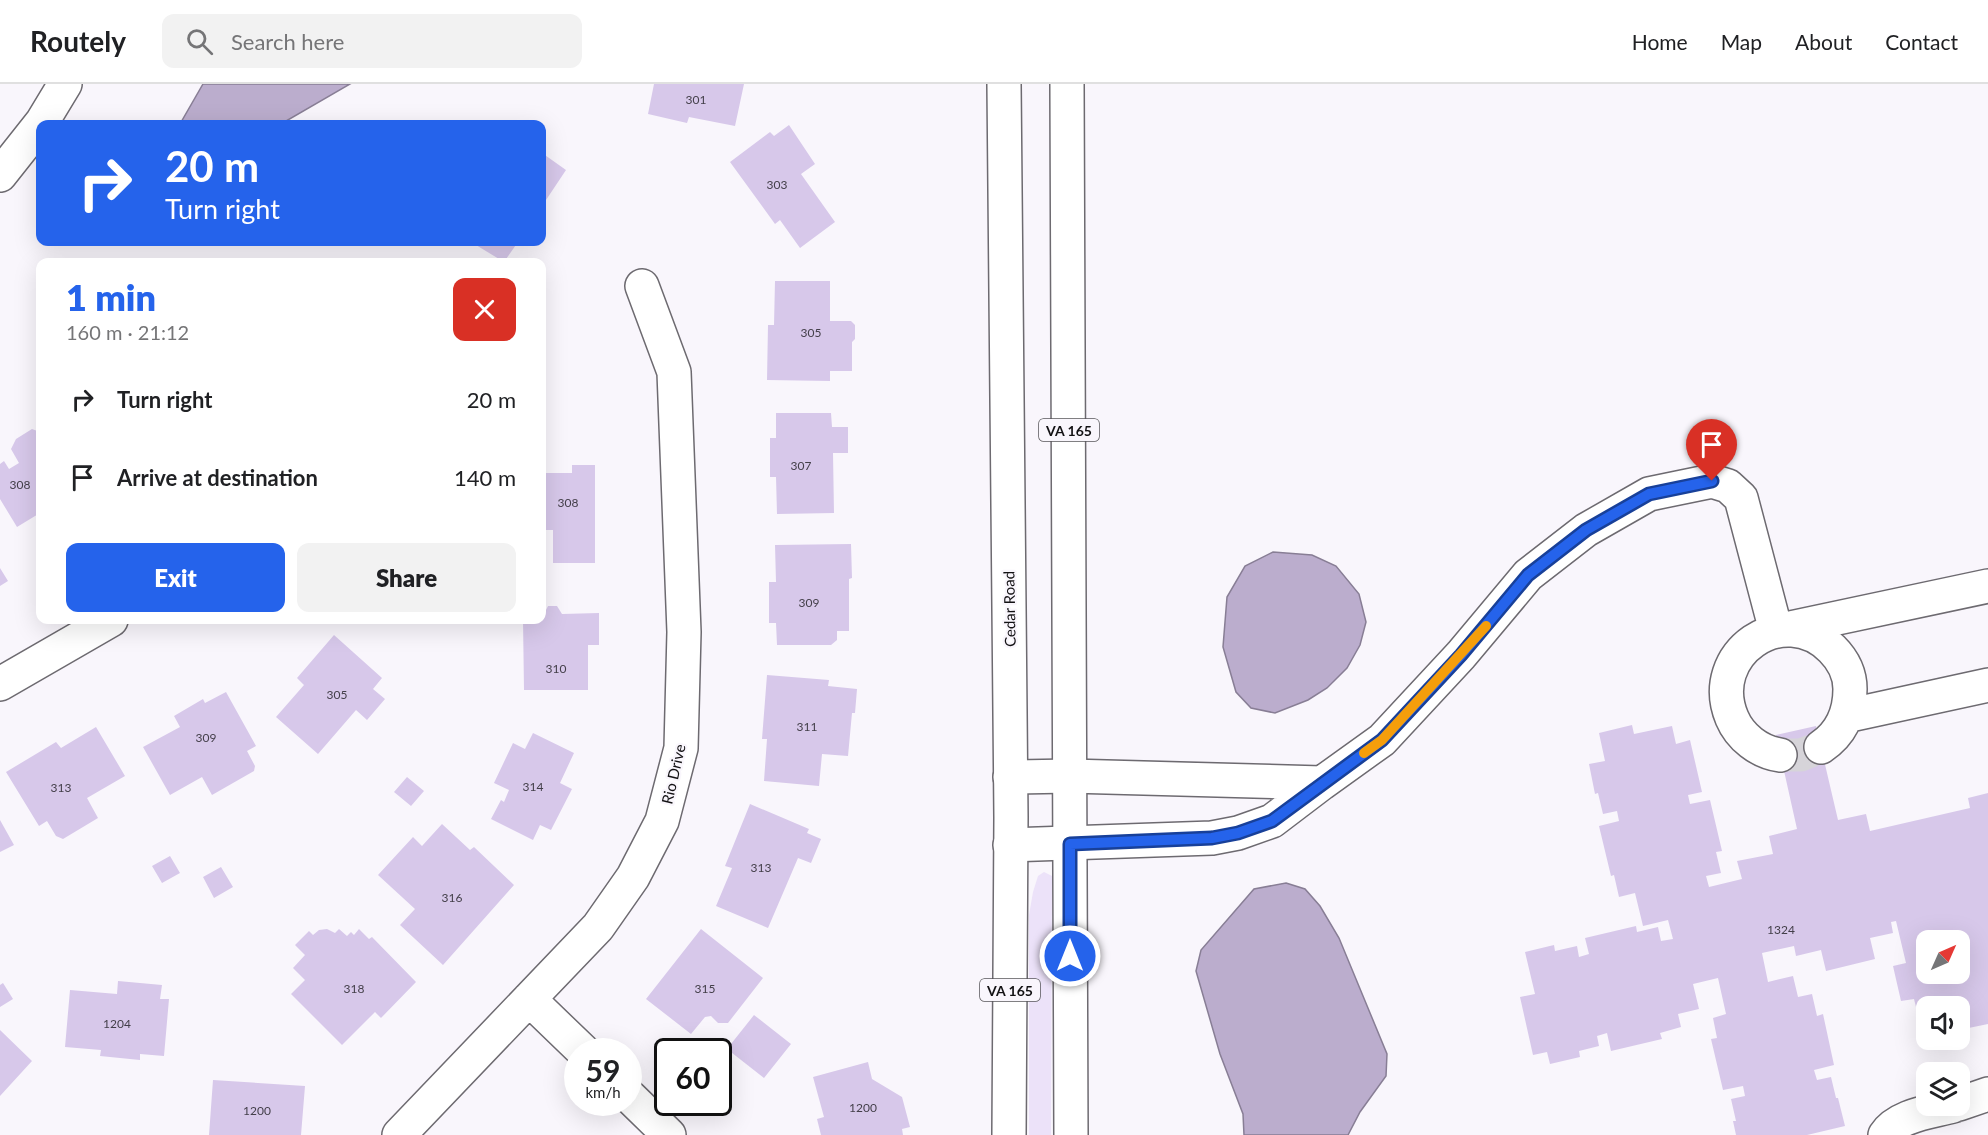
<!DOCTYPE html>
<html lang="en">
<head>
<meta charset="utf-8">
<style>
  body { margin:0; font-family:Lato,sans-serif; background:#f2f2f2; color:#202124; height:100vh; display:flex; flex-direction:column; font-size:22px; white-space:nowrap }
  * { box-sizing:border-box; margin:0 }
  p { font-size:20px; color:#757577 }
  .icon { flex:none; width:33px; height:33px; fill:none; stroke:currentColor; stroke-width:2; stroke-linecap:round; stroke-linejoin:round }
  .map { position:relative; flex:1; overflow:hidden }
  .side { position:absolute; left:36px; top:174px; width:510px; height:366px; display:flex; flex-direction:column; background:#fff; border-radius:12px; box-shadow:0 6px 24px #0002 }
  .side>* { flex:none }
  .guide { position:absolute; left:36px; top:36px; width:510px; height:126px; border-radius:12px; box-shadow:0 6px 24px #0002; background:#2563eb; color:#fff; overflow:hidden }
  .needle { width:39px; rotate:45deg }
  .fabs { position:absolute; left:1916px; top:846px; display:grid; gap:12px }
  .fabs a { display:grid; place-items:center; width:54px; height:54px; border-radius:12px; background:#fff; box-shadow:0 6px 24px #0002; font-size:30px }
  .speed { position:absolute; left:564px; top:954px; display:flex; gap:12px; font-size:30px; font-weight:700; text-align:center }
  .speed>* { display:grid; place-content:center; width:78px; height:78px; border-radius:50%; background:#fff; box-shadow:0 6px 24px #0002; line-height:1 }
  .speed small { font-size:15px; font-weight:400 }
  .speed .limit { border:3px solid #111; border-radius:9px; background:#fff; color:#111 }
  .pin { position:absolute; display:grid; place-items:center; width:51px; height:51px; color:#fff; margin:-62px -26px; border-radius:50% 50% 50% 0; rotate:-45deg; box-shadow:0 0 6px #0007 }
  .pin .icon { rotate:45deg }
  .me { position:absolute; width:66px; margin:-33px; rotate:0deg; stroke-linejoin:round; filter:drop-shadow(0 0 4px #0008) }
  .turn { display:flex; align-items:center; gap:21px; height:126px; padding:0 30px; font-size:27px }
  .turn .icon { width:78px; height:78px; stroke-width:2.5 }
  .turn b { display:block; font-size:42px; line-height:51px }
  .round { display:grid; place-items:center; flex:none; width:63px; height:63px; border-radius:12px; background:#f2f2f2 }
  .headline { display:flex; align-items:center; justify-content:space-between; height:102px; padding:0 30px }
  h1 { font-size:36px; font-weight:800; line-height:45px; color:#2563eb }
  .cta { display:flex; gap:12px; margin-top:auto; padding:12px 30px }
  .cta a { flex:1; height:69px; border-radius:12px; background:#2563eb; color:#fff; font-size:24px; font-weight:800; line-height:69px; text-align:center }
  .cta a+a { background:#f2f2f2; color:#202124 }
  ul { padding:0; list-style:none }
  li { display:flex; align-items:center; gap:18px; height:78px; padding:0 30px }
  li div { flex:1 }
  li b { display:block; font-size:22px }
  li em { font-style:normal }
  header { display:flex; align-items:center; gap:36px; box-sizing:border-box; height:84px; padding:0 30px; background:#fff; border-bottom:2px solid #e0e0e0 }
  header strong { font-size:28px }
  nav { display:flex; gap:33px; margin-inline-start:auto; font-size:21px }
  .search { width:420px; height:54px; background:#f2f2f2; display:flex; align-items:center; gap:15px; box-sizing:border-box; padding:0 21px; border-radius:12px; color:#757577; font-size:22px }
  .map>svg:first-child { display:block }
  .green { fill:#ece2f9 }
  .water { fill:#bbadcd; stroke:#887e95; stroke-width:1.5 }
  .building { fill:#d7c8ea; fill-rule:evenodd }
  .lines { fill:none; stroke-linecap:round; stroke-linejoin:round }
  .minor-tunnel { stroke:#d6d4d9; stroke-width:33; stroke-dasharray:33 16; stroke-linecap:butt }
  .minor-casing { stroke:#6d6a70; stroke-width:36 }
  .major-casing { stroke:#6d6a70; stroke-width:36 }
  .minor { stroke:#fff; stroke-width:33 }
  .major { stroke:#fff; stroke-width:33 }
  .route-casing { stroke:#184099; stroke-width:15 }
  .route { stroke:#2563eb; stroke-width:10 }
  .slow { stroke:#f59e0b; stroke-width:10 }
  .labels { text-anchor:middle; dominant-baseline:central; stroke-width:4.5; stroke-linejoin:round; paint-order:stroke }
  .number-label { font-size:12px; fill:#433f49 }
  .shield { fill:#f9f6fc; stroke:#575659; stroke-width:1.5 }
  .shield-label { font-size:14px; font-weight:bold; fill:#121113 }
  .street-label { font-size:15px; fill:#121113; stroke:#f9f6fc }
</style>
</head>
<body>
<header>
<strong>Routely</strong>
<div class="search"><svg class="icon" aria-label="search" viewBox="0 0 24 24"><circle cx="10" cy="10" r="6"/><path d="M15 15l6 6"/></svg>Search here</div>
<nav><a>Home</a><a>Map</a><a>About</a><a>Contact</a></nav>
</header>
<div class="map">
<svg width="1988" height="1051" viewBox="0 0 1988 1051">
  <rect width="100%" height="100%" fill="#f9f6fc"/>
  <path class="green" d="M1044 788 1052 792 1051 1051H1029V831L1033 808 1038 792Z"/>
  <path class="water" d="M203 0H350L281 40H180Z
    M1273 468 1312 471 1336 482 1359 510 1366 538 1360 561 1347 584 1327 604 1308 616 1275 629 1251 624 1236 608 1223 563 1227 513 1245 482Z
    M1286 799 1305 805 1320 822 1339 854 1387 970 1386 992 1360 1028 1348 1051H1244L1243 1030 1220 970 1196 887 1201 866 1254 805Z"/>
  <path class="building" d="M654 0H744L735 42 689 33 687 39 648 30Z
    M789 41 815 80 801 90 835 138 800 164 780 136 775 140 730 78 770 48 774 52Z
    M542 69 566 86 542 122Z
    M471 158H518L504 178Z
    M775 197H830V237H851L855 241V255L852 258V287H830V297L767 296 768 241H774Z
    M776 329H831L832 343H848V369H833L834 429 777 430 776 393H770V354H776Z
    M32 345 40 348V429L17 443 0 415V380L4 377 9 385 19 379 11 365 16 355Z
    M572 381H595V479H553V446H542V389H572Z
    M851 460 852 494 849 495V547H837V556L831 561H777L776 539H769V498H776L775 461Z
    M0 484 8 497 0 502Z
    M548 522H557L562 530 599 529V561H588V606H524L523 536H542V530H544Z
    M334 551 382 594 373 605 385 615 367 636 356 626 318 670 276 633 304 601 297 594Z
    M767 591 829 596 828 602 857 605 855 629H852L848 672 822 670 819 702 764 697 767 655H762Z
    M226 608 256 662 247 667 255 682 254 687 212 711 202 693 170 711 143 663 180 643 174 632 203 615 205 619Z
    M1632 641 1634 650 1672 642 1676 660 1690 656 1702 708 1688 711 1690 720 1710 716 1722 767 1716 768 1721 789 1706 792 1709 803 1742 795 1737 777 1773 770 1769 752 1797 745 1776 651 1816 642 1838 736 1866 730 1870 747 1970 724 1968 714 1988 709V940L1959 946V922H1926V954L1924 955 1914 915 1901 917 1893 882 1906 879 1896 837 1891 838 1893 849 1870 854 1875 875 1826 887 1821 866 1796 872 1794 862 1762 869 1768 898 1793 892 1798 913 1812 910 1817 932 1823 930 1834 981 1814 986 1817 996 1831 993 1836 1014H1838L1845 1042 1807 1051H1736L1733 1037H1736L1731 1015 1745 1012 1743 1002 1723 1006 1711 955 1717 954 1713 934 1726 930 1718 894 1693 900 1699 925 1678 930 1681 943 1660 949 1662 955 1611 967 1607 949 1597 952 1599 962 1579 967 1580 973 1550 980 1547 968 1533 971 1520 913 1535 910 1525 868 1554 861 1555 867 1577 862 1579 873 1589 870 1585 854 1636 842 1637 848 1658 843 1661 857 1673 855 1668 836 1643 842 1635 809 1619 813 1614 791 1611 792 1599 742 1619 737 1617 727 1603 730 1598 709 1595 710 1589 680 1605 677 1599 649ZM1926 856H1959V890H1926Z
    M96 643 125 692 87 714 98 734 63 755 56 752 47 737 39 742 6 688 56 658 61 664Z
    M533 649 574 669 560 699 572 705 551 746 540 741 533 756 491 735 501 716 504 718 509 706 494 699 513 659 525 665Z
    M407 693 424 707 411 722 394 708Z
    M750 720 809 745 807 749 821 755 811 779 798 774 768 844 716 822 732 784 725 782Z
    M0 736 14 761 0 768Z
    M442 740 470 766 474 763 514 801 443 881 400 841 415 825 378 791 413 753 422 762Z
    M170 772 180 789 162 799 152 782Z
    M221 783 233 803 214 814 203 793Z
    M327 845 335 849 339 845 347 852 351 848 354 851 359 845 369 855 372 853 416 898 381 934 375 928 342 961 291 910 305 896 293 884 305 871 295 861 309 847 313 851 319 846Z
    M701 845 763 894 728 939H718L711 932 705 933 691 950 646 915Z
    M118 897 162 901 160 915H169L164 972 140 970V976L100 972 101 966 65 963 70 906 117 910Z
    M3 899 13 915 0 923V901Z
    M754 931 791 960 764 994 727 965Z
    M0 946 32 977 0 1012Z
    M868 978 872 995 902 1013 910 1043 902 1045 903 1051H821L817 1035 824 1033 813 993Z
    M213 996 305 1002 301 1051H209Z"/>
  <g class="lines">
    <path class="minor-tunnel" d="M1780 671H1801L1821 663"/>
    <g class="minor-casing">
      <path id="minor" d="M0 91 42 38 65 0
        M0 600 111 536
        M1846 632 1988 601
        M1780 671C1759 668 1740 653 1732 634 1705 570 1783 516 1832 565 1842 575 1850 589 1850 605 1850 629 1842 649 1821 663
        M1322 699 1382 656 1461 571 1528 491 1586 446 1649 410 1712 397 1728 402 1741 414 1776 547 1988 502
        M1010 761 1212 754 1238 749 1272 737 1322 699 1070 692 1010 693
        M529 915 584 968
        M628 1011 669 1051
        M1959 1020 1988 1010
        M399 1051 598 843 633 793 662 737 681 664 684 548 674 288 642 202
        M1885 1051C1898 1031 1931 1028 1953 1022"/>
    </g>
    <g class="major-casing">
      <path id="major" d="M1004 0 1011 733 1009 1051
        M1067 0 1071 1051"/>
    </g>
    <use href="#minor" class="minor"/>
    <use href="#major" class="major"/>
  </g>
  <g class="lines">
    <g class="route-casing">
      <path id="route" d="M1070 872V760L1212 754 1238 749 1272 737 1382 656 1461 571 1528 491 1586 446 1649 410 1712 397"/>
    </g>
    <use href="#route" class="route"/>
    <path class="slow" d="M1364 669 1382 656 1486 542"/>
  </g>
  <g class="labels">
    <g class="number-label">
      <text x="696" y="15">301</text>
      <text x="777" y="100">303</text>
      <text x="811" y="248">305</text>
      <text x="801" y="381">307</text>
      <text x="20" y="400">308</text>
      <text x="568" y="418">308</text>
      <text x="809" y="518">309</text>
      <text x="556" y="584">310</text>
      <text x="337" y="610">305</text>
      <text x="807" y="642">311</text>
      <text x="206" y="653">309</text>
      <text x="533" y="702">314</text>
      <text x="61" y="703">313</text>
      <text x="761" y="783">313</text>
      <text x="452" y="813">316</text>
      <text x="1781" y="845">1324</text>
      <text x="354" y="904">318</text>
      <text x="705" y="904">315</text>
      <text x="117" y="939">1204</text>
      <text x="863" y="1023">1200</text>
      <text x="257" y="1026">1200</text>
    </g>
    <g class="shield">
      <rect x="1039" y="335" width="60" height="22" rx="4.5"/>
      <rect x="980" y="895" width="60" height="22" rx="4.5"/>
    </g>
    <g class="shield-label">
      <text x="1069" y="346">VA 165</text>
      <text x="1010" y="906">VA 165</text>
    </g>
    <g class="street-label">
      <text transform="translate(1009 525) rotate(-91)">Cedar Road</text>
      <text transform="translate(673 690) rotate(-77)">Rio Drive</text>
    </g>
  </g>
</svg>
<div class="fabs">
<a><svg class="needle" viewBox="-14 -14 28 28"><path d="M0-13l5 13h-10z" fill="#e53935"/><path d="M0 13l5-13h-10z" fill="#757577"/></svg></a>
<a><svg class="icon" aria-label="sound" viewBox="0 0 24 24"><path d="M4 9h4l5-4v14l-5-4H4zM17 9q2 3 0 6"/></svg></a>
<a><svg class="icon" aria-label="layers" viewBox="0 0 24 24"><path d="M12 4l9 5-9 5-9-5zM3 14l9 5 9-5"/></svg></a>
</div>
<div class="speed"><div>59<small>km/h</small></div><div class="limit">60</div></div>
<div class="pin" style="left:1712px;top:397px;background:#d93025"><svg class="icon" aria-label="arrive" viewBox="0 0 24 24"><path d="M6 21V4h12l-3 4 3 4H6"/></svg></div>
<svg class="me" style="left:1070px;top:872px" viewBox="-20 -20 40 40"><circle r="17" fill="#2563eb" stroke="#fff" stroke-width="3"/><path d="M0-11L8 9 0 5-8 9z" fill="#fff"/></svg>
<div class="guide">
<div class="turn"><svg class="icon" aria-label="right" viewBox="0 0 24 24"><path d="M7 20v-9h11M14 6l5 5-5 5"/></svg><div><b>20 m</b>Turn right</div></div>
</div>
<section class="side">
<div class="headline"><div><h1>1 min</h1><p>160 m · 21:12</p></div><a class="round" style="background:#d93025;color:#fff"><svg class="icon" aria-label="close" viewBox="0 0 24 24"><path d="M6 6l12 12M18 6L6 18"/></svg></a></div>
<ul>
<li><svg class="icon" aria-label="right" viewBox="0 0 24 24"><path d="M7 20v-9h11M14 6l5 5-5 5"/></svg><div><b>Turn right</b></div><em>20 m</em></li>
<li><svg class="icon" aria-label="arrive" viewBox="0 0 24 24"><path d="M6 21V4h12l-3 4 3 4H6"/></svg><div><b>Arrive at destination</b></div><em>140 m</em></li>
</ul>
<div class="cta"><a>Exit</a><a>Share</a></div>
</section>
</div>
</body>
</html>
